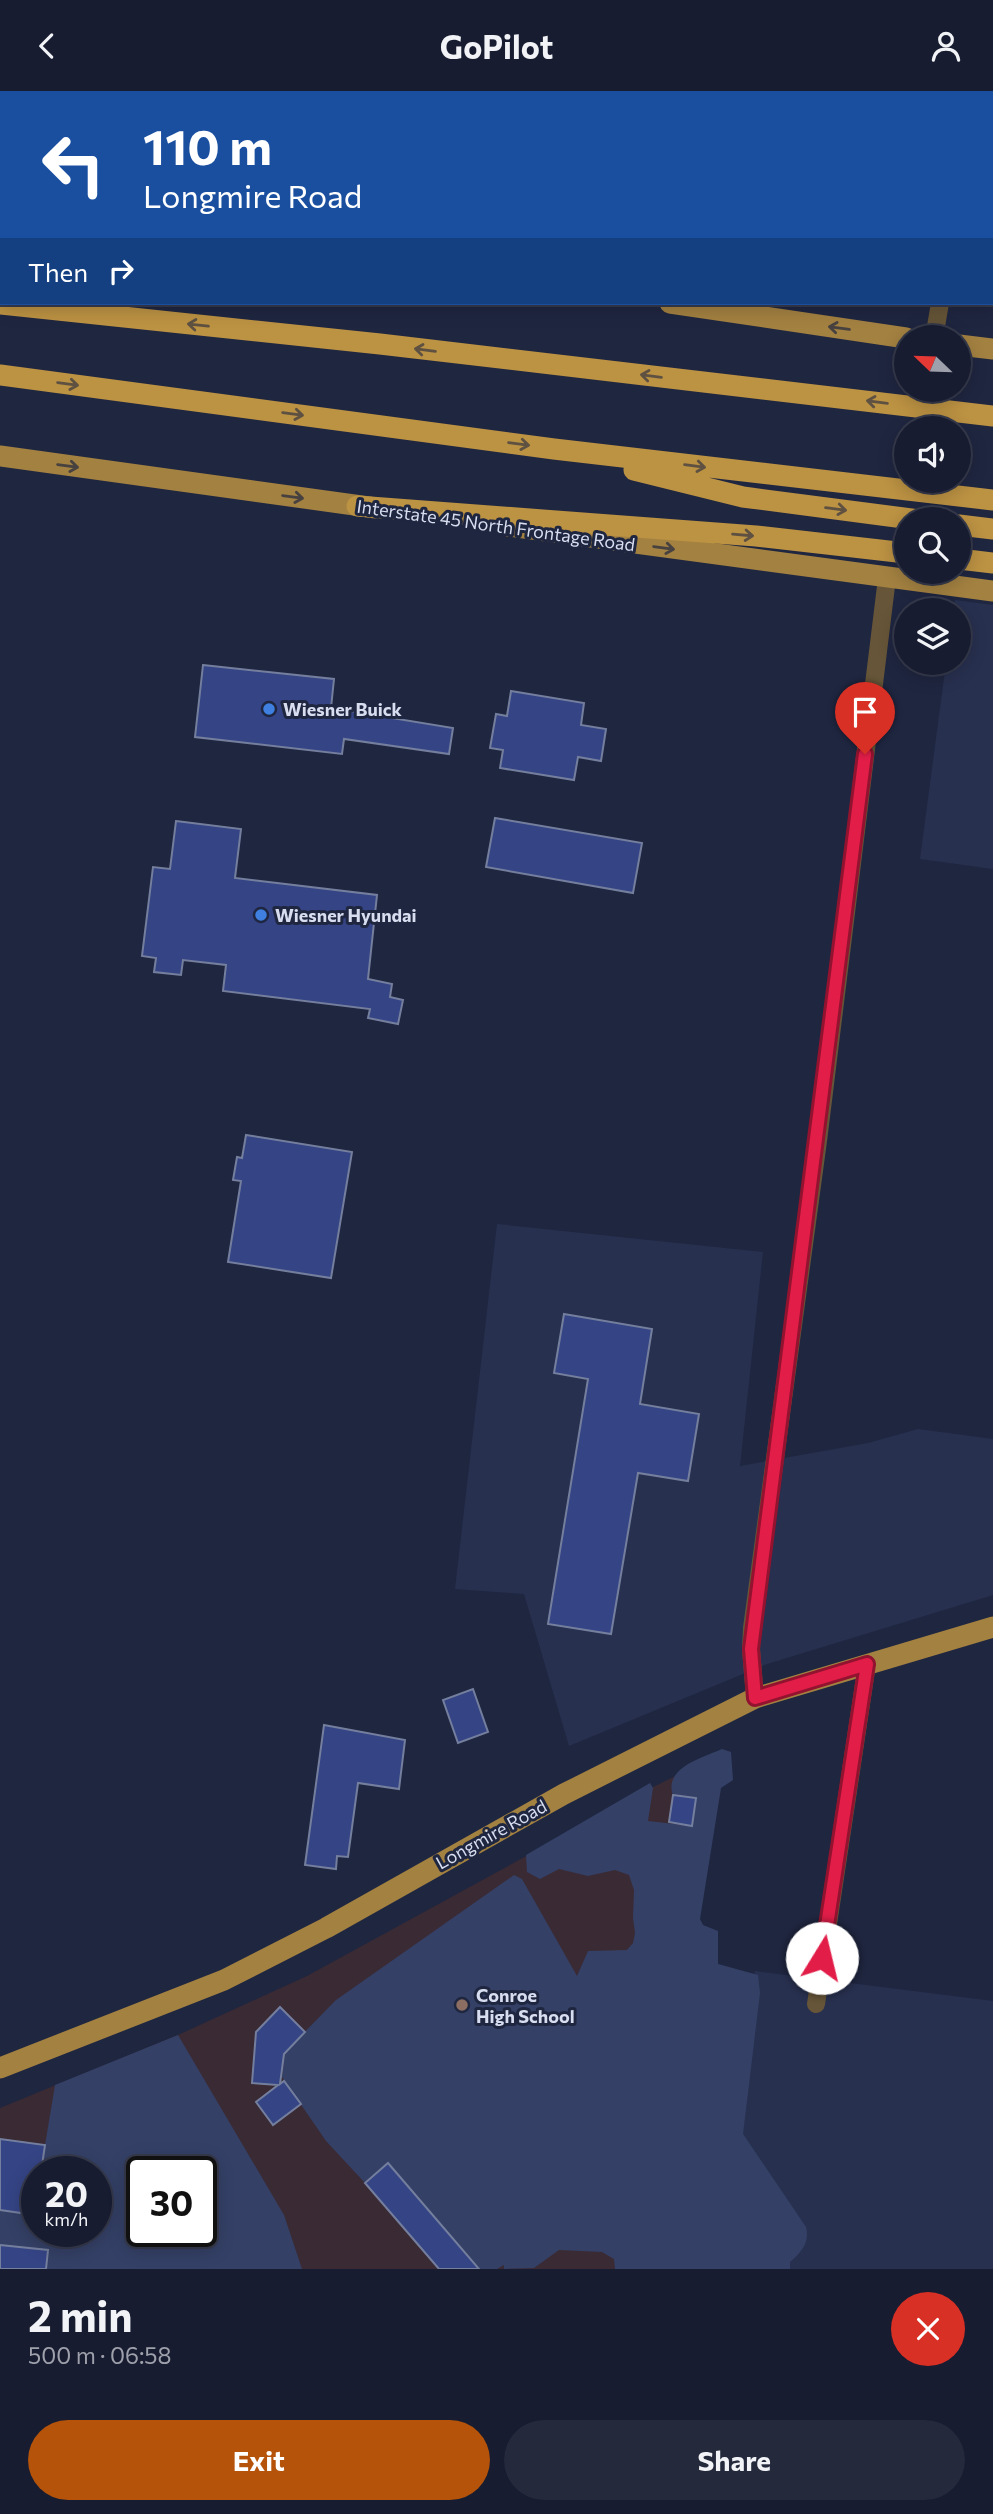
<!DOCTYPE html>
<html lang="en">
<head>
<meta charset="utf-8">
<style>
  body { margin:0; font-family:Commissioner,sans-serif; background:#24293c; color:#f1f3f6; height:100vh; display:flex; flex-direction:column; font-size:26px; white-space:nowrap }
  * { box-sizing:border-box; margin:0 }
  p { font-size:23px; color:#9ea1ab }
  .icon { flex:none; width:38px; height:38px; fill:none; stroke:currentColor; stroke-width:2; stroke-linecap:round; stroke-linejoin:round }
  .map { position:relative; height:2178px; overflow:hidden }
  .panel { display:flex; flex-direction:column; background:#171c30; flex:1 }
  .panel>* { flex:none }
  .guide { position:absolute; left:0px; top:0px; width:994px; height:214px; box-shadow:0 4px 18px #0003,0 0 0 2px #363a4c; background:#1a4fa0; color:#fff; overflow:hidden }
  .needle { width:46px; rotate:293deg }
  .tools { position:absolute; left:894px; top:234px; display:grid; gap:14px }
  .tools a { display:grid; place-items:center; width:77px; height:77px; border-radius:50%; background:#171c30; box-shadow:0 4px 18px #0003,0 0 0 2px #363a4c; font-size:35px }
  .speed { position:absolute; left:21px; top:2065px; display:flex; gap:14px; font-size:35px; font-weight:700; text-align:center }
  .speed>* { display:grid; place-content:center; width:91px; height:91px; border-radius:50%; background:#171c30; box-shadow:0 4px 18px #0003,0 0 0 2px #363a4c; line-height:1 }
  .speed small { font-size:18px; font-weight:400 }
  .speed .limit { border:4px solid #111; border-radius:10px; background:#fff; color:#111 }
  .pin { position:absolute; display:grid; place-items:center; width:60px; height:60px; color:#fff; margin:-72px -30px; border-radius:50% 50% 50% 0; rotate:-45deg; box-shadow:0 0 7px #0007 }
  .pin .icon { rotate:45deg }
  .me { position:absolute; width:77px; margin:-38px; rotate:9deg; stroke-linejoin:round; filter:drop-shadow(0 0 5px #0008) }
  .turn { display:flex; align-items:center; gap:24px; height:147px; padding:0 28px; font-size:32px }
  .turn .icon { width:91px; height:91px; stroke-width:2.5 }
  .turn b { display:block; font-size:49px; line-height:60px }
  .then { display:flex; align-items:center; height:66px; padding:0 28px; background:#0003; gap:14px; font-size:26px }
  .round { display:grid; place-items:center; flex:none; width:74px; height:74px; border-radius:37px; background:#24293c }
  .summary { display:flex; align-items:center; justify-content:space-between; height:119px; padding:0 28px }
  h1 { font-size:42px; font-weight:700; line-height:52px }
  .primary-button { display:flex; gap:14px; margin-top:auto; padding:14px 28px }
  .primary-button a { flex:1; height:80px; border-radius:42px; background:#b45309; color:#fff; font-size:28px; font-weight:700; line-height:80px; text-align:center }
  .primary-button a+a { background:#24293c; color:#f1f3f6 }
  header { display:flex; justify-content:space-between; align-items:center; height:91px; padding:0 28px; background:#171c30; font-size:32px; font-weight:700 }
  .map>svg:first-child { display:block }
  .built { fill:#27304f }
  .education { fill:#3a2a34; fill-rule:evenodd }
  .green { fill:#344066; fill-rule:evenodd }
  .building { fill:#354485; stroke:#747e9d; stroke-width:2 }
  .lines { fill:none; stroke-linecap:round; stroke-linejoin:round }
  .minor { stroke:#665538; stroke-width:18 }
  .major { stroke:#a38141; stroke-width:21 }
  .highway { stroke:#bc9243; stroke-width:21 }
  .oneway { stroke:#5e5141 }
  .oneway2 { stroke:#474140 }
  .route-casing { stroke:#92132f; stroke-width:18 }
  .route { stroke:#e11d48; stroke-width:12 }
  .shop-dot { fill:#3f7fe0; stroke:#1f2640; stroke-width:2.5 }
  .education-dot { fill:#8d6e63; stroke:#1f2640; stroke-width:2.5 }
  .labels { text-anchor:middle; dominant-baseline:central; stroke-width:6; stroke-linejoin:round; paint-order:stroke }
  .street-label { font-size:18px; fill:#d8def0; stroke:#1f2640 }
  .poi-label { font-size:18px; font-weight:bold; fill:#d8def0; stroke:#1f2640; text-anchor:start }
</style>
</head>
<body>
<header><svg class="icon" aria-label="back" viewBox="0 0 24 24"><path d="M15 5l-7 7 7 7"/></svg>GoPilot<svg class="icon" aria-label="person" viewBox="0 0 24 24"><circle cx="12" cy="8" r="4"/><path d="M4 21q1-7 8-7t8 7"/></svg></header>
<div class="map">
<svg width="993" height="2178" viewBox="0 0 993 2178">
  <rect width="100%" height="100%" fill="#1f2640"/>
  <path class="built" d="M955 509 993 514V778L920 768 946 572H959V520H953Z
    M497 1133 763 1161 740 1375 868 1352 918 1338 993 1348V1504L767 1573 569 1655 524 1503 455 1498Z
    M755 1880 993 1910V2178H734L725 2023Z"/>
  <path class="education" d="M720 1663 640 2178H0V2017L178 1944 307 1885 649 1698ZM37 2081H96V2140H37ZM142 2081H201V2140H142Z"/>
  <path class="green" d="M722 1658 731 1661 733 1689 721 1697 700 1828 703 1834 718 1840V1873L758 1884 760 1902 743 2043 806 2136C810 2152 801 2161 790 2171V2178H615L614 2168 602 2161 559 2159 534 2177 504 2178V2174L497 2178H479L388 2073 365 2092 326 2050 282 1986 285 1961 336 1909 514 1784 522 1788 577 1885 588 1860 627 1859 633 1852 635 1842 633 1827 634 1799 629 1784 615 1779 588 1785 559 1778 540 1788 527 1781 526 1764 650 1692 653 1697 648 1730 692 1735 696 1708 673 1704C663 1677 704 1666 722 1658Z
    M178 1944 284 2124 302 2178H0V2048L45 2054 55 1994ZM37 2081H96V2140H37ZM142 2081H201V2140H142Z"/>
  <path class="building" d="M203 574 334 588 331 617 453 637 449 663 344 648 342 663 195 646Z
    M511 600 584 612 581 634 606 638 601 670 578 666 574 689 500 677 503 659 490 657 496 623 507 625Z
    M495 727 642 752 633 802 486 776Z
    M176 730 241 738 235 787 377 804 368 888 392 893 390 906 403 909 398 933 368 927 370 918 223 900 226 874 183 869 181 884 154 881 156 867 142 865 153 776 170 778Z
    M246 1044 352 1061 331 1187 228 1171 241 1090 233 1089 237 1066 242 1067Z
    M564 1223 652 1238 640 1313 699 1323 688 1390 638 1382 611 1543 548 1533 588 1288 554 1282Z
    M473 1598 488 1641 458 1652 443 1609Z
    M324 1634 405 1649 399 1698 358 1692 348 1766 337 1765 336 1778 305 1774Z
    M673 1704 696 1707 692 1735 669 1731Z
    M280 1916 305 1941 284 1963 280 1993 284 1990 301 2013 273 2034 256 2011 278 1994 252 1992 256 1941Z
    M0 2048 45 2054 41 2081H37L35 2124 0 2119Z
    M388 2072 479 2178H439L365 2092Z
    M0 2154 48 2159 46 2178H0Z"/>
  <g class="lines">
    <path class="minor" d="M12 2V0
      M976 2V0
      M0 124 2 106
      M934 247 940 212
      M755 1607 751 1558 752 1537 818 1050 887 487
      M816 1913 867 1573"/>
    <path class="major" d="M0 131 2 132
      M670 212 906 247
      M959 254 993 258
      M0 365 376 417
      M508 435 993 500
      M0 1977 224 1889 326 1837 564 1703 755 1607 993 1536"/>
    <path class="highway" d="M0 213 380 253 993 325
      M0 284 554 358 993 409
      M634 379 743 406 919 429
      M357 415 756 445 906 462
      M959 434 993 438
      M959 468 993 472"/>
  </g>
  <defs><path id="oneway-shaft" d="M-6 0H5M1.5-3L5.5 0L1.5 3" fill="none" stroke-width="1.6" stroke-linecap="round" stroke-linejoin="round" transform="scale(1.75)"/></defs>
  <g class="oneway">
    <use href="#oneway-shaft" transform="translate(198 234) rotate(-174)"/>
    <use href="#oneway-shaft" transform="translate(425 259) rotate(-173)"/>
    <use href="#oneway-shaft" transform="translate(651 285) rotate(-173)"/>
    <use href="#oneway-shaft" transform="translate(68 293) rotate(8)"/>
    <use href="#oneway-shaft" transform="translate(877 311) rotate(-173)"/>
    <use href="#oneway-shaft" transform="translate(293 323) rotate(8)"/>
    <use href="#oneway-shaft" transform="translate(519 353) rotate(8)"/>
    <use href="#oneway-shaft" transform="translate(695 375) rotate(7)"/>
    <use href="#oneway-shaft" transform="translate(836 418) rotate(7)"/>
    <use href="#oneway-shaft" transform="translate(743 444) rotate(5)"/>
  </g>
  <g class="oneway2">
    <use href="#oneway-shaft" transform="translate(839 237) rotate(-172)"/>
    <use href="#oneway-shaft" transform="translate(68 375) rotate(8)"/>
    <use href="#oneway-shaft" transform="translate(293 406) rotate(8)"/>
    <use href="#oneway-shaft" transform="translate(664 457) rotate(8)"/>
  </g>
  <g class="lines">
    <g class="route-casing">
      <path id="route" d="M822 1867 867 1573 755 1607 751 1558 865 663"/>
    </g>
    <use href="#route" class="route"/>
  </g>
  <g class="shop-dot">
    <circle cx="269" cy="618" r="7"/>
    <circle cx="261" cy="824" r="7"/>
  </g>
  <circle class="education-dot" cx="462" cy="1914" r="7"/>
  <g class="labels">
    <g class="street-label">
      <text transform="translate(496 434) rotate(8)">Interstate 45 North Frontage Road</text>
      <text transform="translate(491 1743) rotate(-29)">Longmire Road</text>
    </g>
    <g class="poi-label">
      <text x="283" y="618">Wiesner Buick</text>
      <text x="275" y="824">Wiesner Hyundai</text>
      <text x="476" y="1904">Conroe<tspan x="476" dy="21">High School</tspan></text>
    </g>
  </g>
</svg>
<div class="tools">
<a><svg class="needle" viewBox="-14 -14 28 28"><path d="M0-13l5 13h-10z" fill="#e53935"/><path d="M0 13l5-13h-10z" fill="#9ea1ab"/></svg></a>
<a><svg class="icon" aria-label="sound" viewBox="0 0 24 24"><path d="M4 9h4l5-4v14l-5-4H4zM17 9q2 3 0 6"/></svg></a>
<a><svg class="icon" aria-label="search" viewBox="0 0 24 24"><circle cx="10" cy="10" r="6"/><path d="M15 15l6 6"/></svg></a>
<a><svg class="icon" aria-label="layers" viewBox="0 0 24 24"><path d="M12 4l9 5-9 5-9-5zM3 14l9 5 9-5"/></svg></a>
</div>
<div class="speed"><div>20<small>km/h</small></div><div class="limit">30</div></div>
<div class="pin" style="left:865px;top:663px;background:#d93025"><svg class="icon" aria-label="arrive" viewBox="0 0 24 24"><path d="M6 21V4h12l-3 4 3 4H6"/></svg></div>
<svg class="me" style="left:822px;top:1867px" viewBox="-20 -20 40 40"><circle r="19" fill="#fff"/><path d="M0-13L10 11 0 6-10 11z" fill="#e11d48"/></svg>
<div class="guide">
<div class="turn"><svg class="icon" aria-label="left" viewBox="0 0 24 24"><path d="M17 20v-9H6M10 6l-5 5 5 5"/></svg><div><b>110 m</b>Longmire Road</div></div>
<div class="then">Then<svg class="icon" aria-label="right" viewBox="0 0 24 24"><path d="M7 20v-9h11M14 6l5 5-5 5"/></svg></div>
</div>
</div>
<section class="panel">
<div class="summary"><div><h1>2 min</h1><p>500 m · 06:58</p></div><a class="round" style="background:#d93025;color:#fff"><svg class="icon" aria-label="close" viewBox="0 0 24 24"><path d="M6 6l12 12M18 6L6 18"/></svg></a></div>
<div class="primary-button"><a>Exit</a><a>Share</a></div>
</section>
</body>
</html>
